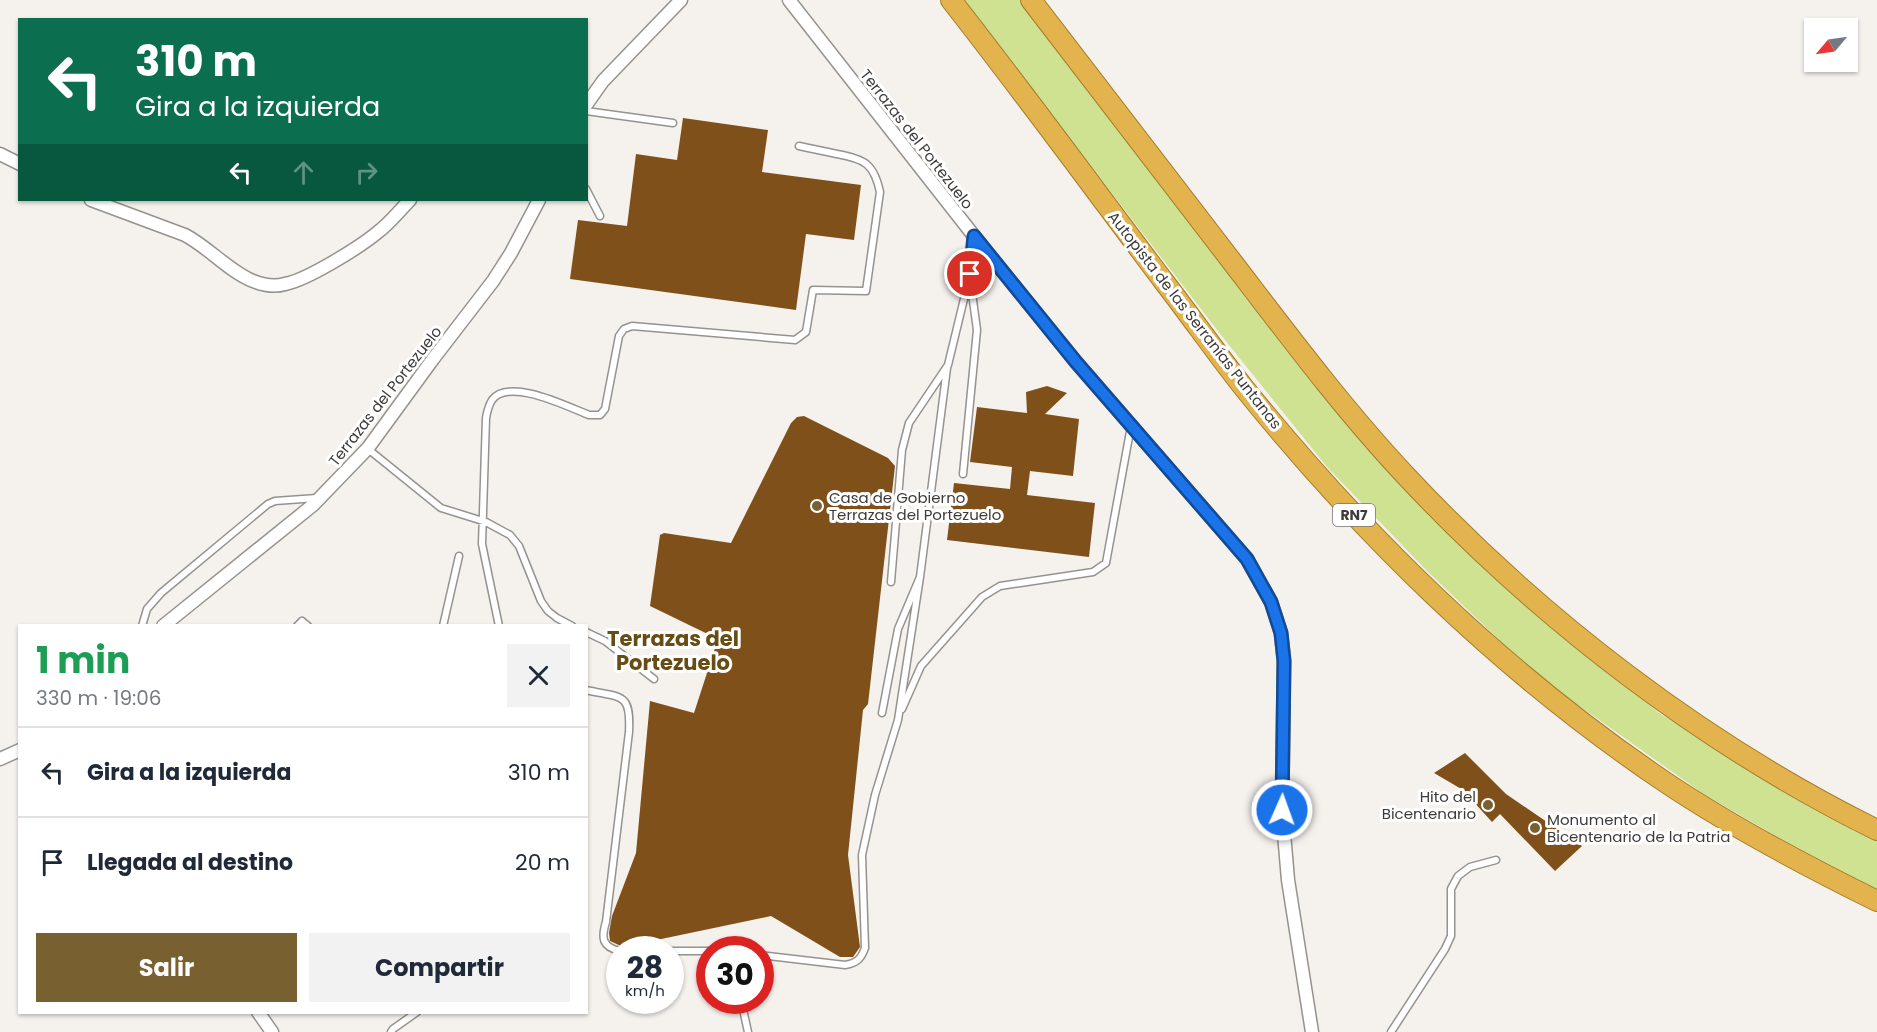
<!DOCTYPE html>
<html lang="es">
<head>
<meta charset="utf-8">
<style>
  body { margin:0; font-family:Poppins,sans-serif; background:#f2f2f3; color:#1f2937; height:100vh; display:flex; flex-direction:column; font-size:22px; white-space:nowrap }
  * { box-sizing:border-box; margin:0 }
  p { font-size:20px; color:#747a83 }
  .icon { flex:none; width:33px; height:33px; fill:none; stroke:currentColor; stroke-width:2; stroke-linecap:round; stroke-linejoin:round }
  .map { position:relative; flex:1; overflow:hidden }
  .drawer { position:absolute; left:18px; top:624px; width:570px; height:390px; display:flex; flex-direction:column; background:#fff; border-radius:0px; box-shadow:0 2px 4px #0004 }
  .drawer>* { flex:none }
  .hud { position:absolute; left:18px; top:18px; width:570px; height:183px; border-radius:0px; box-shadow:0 2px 4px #0004; background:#0b6e4f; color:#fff; overflow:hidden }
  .needle { width:39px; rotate:241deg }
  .tools { position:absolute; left:1804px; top:18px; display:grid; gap:12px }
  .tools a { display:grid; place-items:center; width:54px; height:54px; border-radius:0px; background:#fff; box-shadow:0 2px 4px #0004; font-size:30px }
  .speed { position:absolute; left:606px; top:936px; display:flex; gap:12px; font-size:30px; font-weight:700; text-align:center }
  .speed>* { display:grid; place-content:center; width:78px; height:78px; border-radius:50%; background:#fff; box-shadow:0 2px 4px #0004; line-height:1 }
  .speed small { font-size:15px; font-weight:400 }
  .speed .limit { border:9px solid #d22; background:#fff; color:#111 }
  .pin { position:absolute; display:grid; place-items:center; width:51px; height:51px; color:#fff; margin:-26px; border:3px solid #fff; border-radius:50%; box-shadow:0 2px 6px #0007 }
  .me { position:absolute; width:66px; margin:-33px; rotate:2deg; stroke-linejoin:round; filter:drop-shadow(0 0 4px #0008) }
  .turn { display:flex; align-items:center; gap:21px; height:126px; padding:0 18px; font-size:27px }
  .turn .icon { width:78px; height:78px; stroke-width:2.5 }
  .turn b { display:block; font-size:42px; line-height:51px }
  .lanes { display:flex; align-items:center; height:57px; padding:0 18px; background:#0003; justify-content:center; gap:30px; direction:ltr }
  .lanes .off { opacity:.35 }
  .round { display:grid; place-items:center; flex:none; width:63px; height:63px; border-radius:0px; background:#f2f2f3 }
  .head { display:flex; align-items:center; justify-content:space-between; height:102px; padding:0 18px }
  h1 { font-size:36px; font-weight:700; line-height:45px; color:#1e9e55 }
  .cta { display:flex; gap:12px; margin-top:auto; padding:12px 18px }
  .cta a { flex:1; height:69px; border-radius:0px; background:#796031; color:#fff; font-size:24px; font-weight:700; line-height:69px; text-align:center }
  .cta a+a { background:#f2f2f3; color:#1f2937 }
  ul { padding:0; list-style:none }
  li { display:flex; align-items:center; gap:18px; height:90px; padding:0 18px; border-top:2px solid #e0e1e3 }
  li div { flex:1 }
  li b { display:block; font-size:22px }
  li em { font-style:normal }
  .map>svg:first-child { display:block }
  .green { fill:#cee292 }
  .building { fill:#7f5019 }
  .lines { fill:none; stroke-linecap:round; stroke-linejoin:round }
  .service-casing { stroke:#96928e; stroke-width:9 }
  .minor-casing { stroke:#96928e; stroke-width:15 }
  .trunk-casing { stroke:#a47d2a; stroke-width:22 }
  .service { stroke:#fff; stroke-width:6 }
  .minor { stroke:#fff; stroke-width:12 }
  .trunk { stroke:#e3b34e; stroke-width:20 }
  .route-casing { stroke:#114b97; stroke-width:15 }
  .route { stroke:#1a73e8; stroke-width:10 }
  .poi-dot { fill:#796031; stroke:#fff; stroke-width:2 }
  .labels { text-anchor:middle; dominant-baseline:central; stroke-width:6; stroke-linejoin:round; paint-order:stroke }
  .shield { fill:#fff; stroke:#767674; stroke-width:1.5 }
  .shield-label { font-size:14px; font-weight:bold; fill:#3c3b39 }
  .street-label { font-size:15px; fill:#3c3b39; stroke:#fff }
  .poi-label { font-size:15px; fill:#3c3b39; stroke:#fff; text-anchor:start }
  .district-label { font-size:21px; font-weight:bold; fill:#674c13; stroke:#fff }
</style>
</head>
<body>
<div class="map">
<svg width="1877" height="1032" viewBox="0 0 1877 1032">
  <rect width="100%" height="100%" fill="#f5f1ed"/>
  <path class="green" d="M963 0H1021L1243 294 1366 448 1521 601 1659 713 1854 831 1877 841V889L1835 870 1705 795 1537 676 1427 571 1327 467 1221 335Z"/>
  <path class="building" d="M683 118 768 130 762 172 861 185 854 240 806 234 796 310 570 279 578 220 627 226 636 154 677 160Z
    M1047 386 1067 393 1045 414 1079 419 1073 476 1030 471 1027 495 1095 503 1089 557 947 540 954 483 1010 489 1012 467 970 462 977 407 1027 413 1026 392Z
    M804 416 888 458 895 466 868 704 863 710 848 855 860 947 853 957H840L771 916 623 947 610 941 609 933 612 916 636 853 650 701 694 713 718 639 650 606 660 535 664 533 731 543 791 423 797 417Z
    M1465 753 1506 794 1582 846 1555 871 1500 814 1492 822 1472 800 1475 797 1434 773Z"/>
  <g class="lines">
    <g class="service-casing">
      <path id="service" d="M586 111 673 123
        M586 189 600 216
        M368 449 441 508 486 522 510 535 519 546 541 601 548 611 557 618 572 626
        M963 474 977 330 970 278
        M891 582 902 450 909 423 948 365 970 274 974 237
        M142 626 147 609 161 593 268 504 275 501 317 498
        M297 626 302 621 308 626
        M443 626 459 556
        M499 626 482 544 486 418C487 412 489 405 492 400 509 377 568 407 589 415H600L605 409 619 336 624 329 632 326 795 340 806 332 813 290 866 291 880 192C874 164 865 159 837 154 824 151 812 149 799 146
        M586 632 605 641 654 679
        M586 690C622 698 631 692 629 732L606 922C601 938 602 947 620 951
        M902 709 921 666 982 597 1000 586 1093 572 1106 563 1131 426
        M882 713 898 629 920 577 947 368
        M670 951H710
        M760 955 845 965C857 963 861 959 865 948L862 855 875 795 898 720 920 577
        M741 1000 748 1032
        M391 1032 393 1029 417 1012
        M1391 1032 1445 949 1451 936V889L1458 876 1470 867 1496 860"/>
    </g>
    <g class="minor-casing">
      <path id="minor" d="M789 0 974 236 1076 362 1247 559 1271 602 1281 633 1284 661 1282 810 1288 880 1312 1032
        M586 105 603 81 681 0
        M0 154 20 164
        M91 200 185 235C208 247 230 272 253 281 263 285 275 287 285 284 307 280 360 247 378 232 390 223 400 210 410 200
        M163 626 313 505 368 448 433 359 493 281 511 253 539 200
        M0 759 20 750
        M258 1012 272 1032"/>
    </g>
    <g class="trunk-casing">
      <path id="trunk" d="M951 0C1024 93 1094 189 1165 283 1192 318 1217 354 1244 388 1365 538 1505 674 1665 782 1732 827 1804 865 1877 901
        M1031 0C1098 87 1165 175 1233 263 1289 336 1344 410 1407 477 1540 619 1703 744 1877 830"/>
    </g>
    <use href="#service" class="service"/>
    <use href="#minor" class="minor"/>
    <use href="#trunk" class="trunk"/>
  </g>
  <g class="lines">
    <g class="route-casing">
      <path id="route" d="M970 274 974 236 1076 362 1247 559 1271 602 1281 633 1284 661 1282 810"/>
    </g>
    <use href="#route" class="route"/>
  </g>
  <g class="poi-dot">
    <circle cx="817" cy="506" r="6"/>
    <circle cx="1488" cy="805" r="6"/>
    <circle cx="1535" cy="828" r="6"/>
  </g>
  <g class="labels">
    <rect class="shield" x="1333" y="504" width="42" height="22" rx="4.5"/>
    <g class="shield-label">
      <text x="1354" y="515">RN7</text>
    </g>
    <g class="street-label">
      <text transform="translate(917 139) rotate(52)">Terrazas del Portezuelo</text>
      <text transform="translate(1195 320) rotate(52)">Autopista de las Serranías Puntanas</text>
      <text transform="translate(385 396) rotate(-52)">Terrazas del Portezuelo</text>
    </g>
    <g class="poi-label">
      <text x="829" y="497">Casa de Gobierno<tspan x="829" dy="17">Terrazas del Portezuelo</tspan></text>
      <text x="1476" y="796" text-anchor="end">Hito del<tspan x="1476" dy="17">Bicentenario</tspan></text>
      <text x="1547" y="819">Monumento al<tspan x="1547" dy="17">Bicentenario de la Patria</tspan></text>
    </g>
    <g class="district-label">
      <text x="673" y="638">Terrazas del<tspan x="673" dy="24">Portezuelo</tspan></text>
    </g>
  </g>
</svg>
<div class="tools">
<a><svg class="needle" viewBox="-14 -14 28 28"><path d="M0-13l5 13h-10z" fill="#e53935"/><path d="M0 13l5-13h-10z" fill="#747a83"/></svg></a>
</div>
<div class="speed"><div>28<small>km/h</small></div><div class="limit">30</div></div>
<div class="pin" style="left:970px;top:274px;background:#d93025"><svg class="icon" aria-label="arrive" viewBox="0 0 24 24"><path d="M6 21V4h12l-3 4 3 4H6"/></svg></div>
<svg class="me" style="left:1282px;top:810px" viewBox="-20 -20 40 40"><circle r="17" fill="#1a73e8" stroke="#fff" stroke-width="3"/><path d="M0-11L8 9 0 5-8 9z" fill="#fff"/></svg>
<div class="hud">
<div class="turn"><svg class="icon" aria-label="left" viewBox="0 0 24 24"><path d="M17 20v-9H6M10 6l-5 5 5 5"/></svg><div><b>310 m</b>Gira a la izquierda</div></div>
<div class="lanes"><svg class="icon" aria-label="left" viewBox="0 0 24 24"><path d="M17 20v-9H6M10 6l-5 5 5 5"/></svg><svg class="icon off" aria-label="ahead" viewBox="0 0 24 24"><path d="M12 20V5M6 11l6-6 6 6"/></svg><svg class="icon off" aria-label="right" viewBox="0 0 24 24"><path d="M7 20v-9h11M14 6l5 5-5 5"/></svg></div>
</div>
<section class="drawer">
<div class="head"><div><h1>1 min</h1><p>330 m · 19:06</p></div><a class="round"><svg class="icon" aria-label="close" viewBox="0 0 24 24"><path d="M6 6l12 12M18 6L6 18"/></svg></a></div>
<ul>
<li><svg class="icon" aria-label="left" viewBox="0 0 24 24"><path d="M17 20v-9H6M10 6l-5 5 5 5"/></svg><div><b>Gira a la izquierda</b></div><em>310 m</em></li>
<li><svg class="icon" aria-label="arrive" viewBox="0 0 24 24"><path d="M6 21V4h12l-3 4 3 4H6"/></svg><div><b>Llegada al destino</b></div><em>20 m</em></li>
</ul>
<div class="cta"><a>Salir</a><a>Compartir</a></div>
</section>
</div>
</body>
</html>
